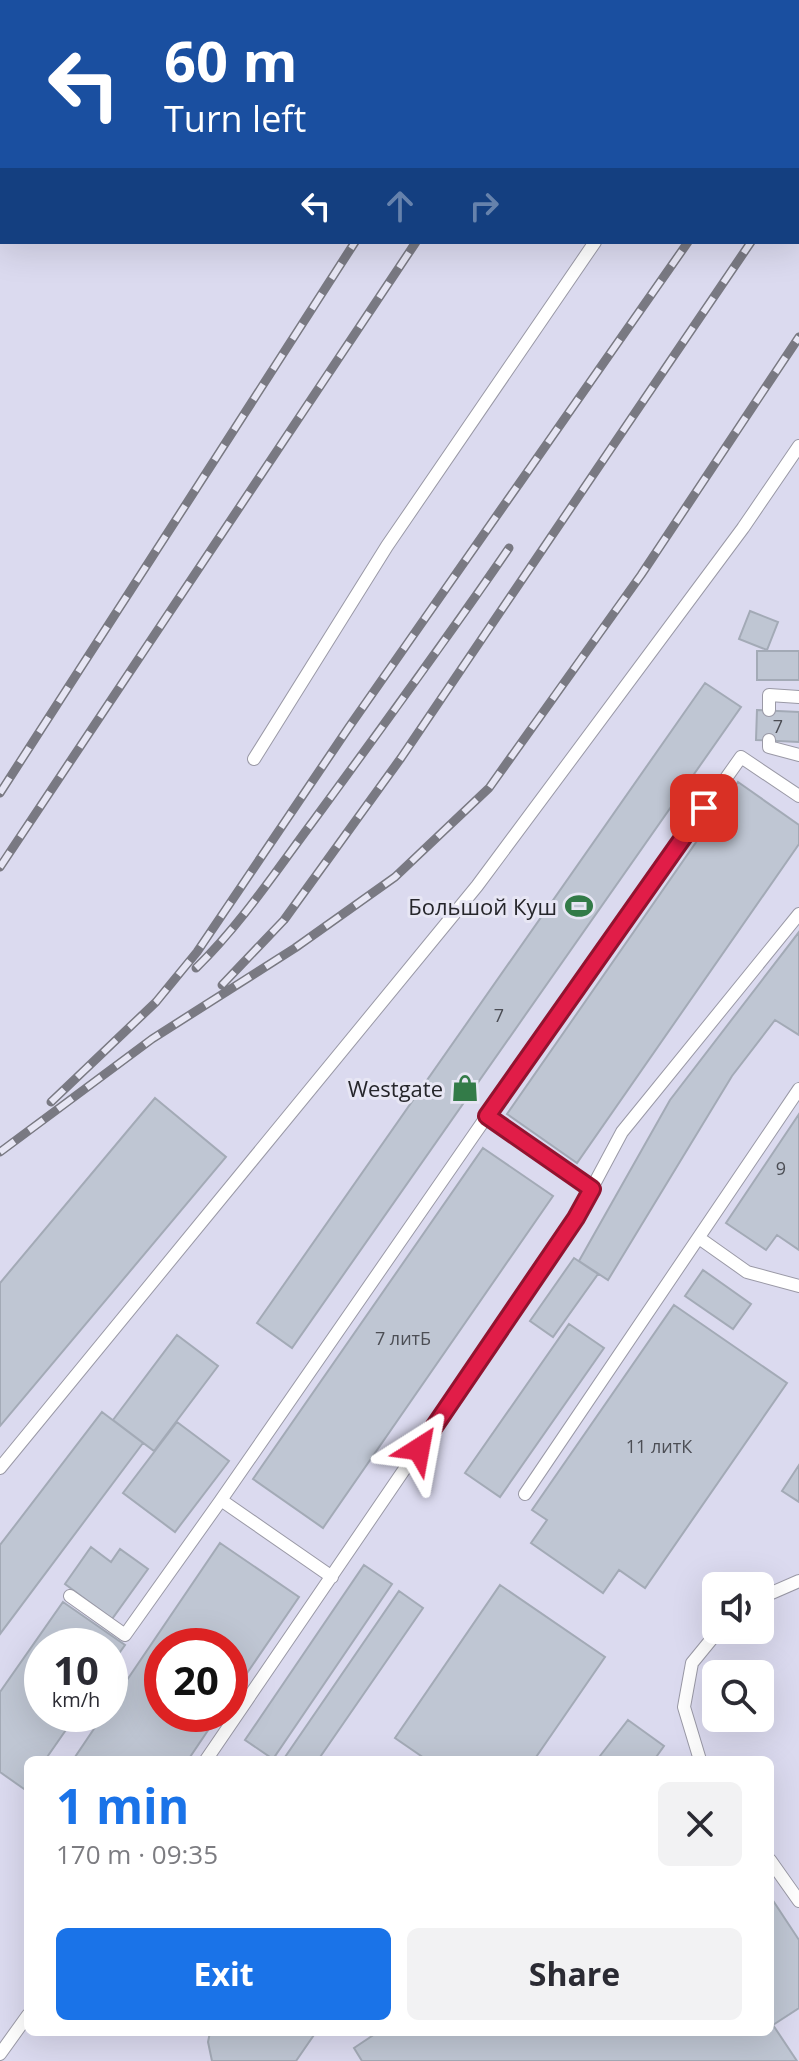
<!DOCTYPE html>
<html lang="en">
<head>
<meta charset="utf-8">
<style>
  body { margin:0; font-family:"Open Sans",sans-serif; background:#f2f2f3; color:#2b2b33; height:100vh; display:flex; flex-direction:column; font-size:30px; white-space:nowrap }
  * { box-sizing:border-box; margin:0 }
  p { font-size:26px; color:#7c7c81 }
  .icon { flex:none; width:44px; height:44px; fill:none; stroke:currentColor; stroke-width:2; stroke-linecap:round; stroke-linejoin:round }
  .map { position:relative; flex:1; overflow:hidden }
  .drawer { position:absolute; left:24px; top:1756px; width:750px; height:280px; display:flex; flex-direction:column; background:#fff; border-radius:12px; box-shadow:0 8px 32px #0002 }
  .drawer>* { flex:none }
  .banner { position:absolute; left:0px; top:0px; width:800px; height:244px; box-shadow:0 8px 32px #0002; background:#1a4fa0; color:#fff; overflow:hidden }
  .fabs { position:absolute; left:702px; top:1572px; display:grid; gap:16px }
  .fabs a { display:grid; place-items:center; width:72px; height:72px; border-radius:12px; background:#fff; box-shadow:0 8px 32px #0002; font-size:40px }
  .speed { position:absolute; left:24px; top:1628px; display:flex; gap:16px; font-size:40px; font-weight:700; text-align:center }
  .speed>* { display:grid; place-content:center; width:104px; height:104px; border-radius:50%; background:#fff; box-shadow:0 8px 32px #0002; line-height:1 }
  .speed small { font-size:20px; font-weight:400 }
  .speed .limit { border:12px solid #d22; background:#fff; color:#111 }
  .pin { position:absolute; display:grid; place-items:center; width:68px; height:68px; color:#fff; margin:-34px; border-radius:16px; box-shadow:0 4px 12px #0006 }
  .me { position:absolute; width:88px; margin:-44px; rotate:34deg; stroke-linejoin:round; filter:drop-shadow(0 0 6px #0008) }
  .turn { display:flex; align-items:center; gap:28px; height:168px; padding:0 32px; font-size:36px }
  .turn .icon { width:104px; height:104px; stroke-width:2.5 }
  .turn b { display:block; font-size:56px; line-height:68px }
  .lanes { display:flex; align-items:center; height:76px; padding:0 32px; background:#0003; justify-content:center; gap:40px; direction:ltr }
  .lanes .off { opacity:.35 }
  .round { display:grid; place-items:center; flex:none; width:84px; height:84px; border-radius:12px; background:#f2f2f3 }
  .overview { display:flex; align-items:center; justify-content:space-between; height:136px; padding:0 32px }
  h1 { font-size:48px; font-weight:700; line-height:60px; color:#1a73e8 }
  .primary-button { display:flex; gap:16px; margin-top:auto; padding:16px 32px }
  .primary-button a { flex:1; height:92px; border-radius:12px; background:#1a73e8; color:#fff; font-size:32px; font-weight:700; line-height:92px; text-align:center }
  .primary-button a+a { background:#f2f2f3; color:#2b2b33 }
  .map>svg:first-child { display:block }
  .built { fill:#dbdaef; fill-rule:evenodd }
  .building { fill:#bfc6d3; stroke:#a3aab6; stroke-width:2 }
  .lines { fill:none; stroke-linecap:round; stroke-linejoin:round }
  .lane-casing { stroke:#9a99a6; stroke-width:14 }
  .path { stroke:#acabb7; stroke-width:5; stroke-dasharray:4 6; stroke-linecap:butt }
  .lane { stroke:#fff; stroke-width:12 }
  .rail-casing { stroke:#797982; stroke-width:9 }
  .rail { stroke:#e7e6f4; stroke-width:6; stroke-dasharray:18; stroke-linecap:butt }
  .route-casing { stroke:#92132f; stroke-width:20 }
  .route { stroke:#e11d48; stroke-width:14 }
  .labels { text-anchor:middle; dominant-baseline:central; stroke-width:6; stroke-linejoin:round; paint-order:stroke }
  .number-label { font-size:18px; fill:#4c4e55 }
  .poi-label { font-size:22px; fill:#26262b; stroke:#e7e6f4; text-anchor:end }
</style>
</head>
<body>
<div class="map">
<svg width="799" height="2061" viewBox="0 0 799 2061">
  <rect width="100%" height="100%" fill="#e7e6f4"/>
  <path class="built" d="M0 0H799V2061H0ZM2 2H798V242H2ZM716 1586H760V1630H716ZM42 1646H110V1714H42ZM162 1646H230V1714H162ZM716 1674H760V1718H716ZM28 1760H770V2032H28Z"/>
  <path class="building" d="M750 611 778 622 767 650 739 639Z
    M757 651H799V680H757Z
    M705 683 741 707 292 1348 257 1323Z
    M757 710 799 712V742L756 740Z
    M738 782 799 825V844L577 1163 507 1114Z
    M799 932V1035L775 1020 732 1076 608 1280 579 1261 670 1100Z
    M155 1098 226 1157 0 1426V1283Z
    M799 1114V1250L777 1235 766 1250 726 1223Z
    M483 1148 553 1196 323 1528 253 1479Z
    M574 1258 598 1274 553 1337 530 1321Z
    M703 1270 751 1304 733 1329 685 1296Z
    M674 1305 787 1383 645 1588 619 1570 603 1593 531 1543 547 1520 532 1510Z
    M569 1324 604 1348 500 1497 465 1473Z
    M177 1335 218 1366 154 1451 113 1420Z
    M102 1412 143 1443 0 1634V1545Z
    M177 1422 229 1461 175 1532 123 1493Z
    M799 1465V1502L782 1491Z
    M220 1543 299 1597 230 1698V1646H162V1714H219L188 1760H73L104 1714H110V1705Z
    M91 1547 111 1562 120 1549 148 1569 112 1619 65 1584Z
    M364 1565 392 1584 273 1759 245 1740Z
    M500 1585 605 1657 534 1760H427L395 1738Z
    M399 1591 423 1608 318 1760H283Z
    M63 1602 125 1645 110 1666V1646H42V1714H77L45 1760H28V1784L24 1789 0 1772V1692Z
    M628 1720 664 1746 654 1760H605L600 1756Z
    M770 1896 799 1940V2008L773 2025 797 2061H362L354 2048 378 2032H770Z
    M210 2032H316L296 2061H212L208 2042Z"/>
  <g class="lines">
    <g class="lane-casing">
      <path id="lane" d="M759 2 761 0
        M769 710V695L799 697
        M769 740V747L799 755
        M254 759 387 546 595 242
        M487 1116 741 757 799 796
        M699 1238 747 1272 799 1286
        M0 1468 477 886 743 528 799 446
        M525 1494 799 1089
        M221 1500 487 1116 592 1189
        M70 1596 125 1635 221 1500 332 1577
        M760 1598 799 1581
        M206 1760 576 1218 622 1132 799 914
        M700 1760 684 1707 692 1663 719 1630
        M770 1860 799 1901
        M0 2054 28 2015"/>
    </g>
    <path class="path" d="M547 2 549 0"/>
    <use href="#lane" class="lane"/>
    <g class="rail-casing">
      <path id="rail" d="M516 2 517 0
        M577 2 578 0
        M798 85 799 83
        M798 173 799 172
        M0 793 355 242
        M0 867 416 242
        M196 968C241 924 276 871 314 820 380 730 446 640 509 548
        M222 985 284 920 401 758 751 242
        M51 1102 156 1002 197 952 349 727 688 242
        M0 1152 152 1039 295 948 395 877 489 788 641 575 799 337"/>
    </g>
    <use href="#rail" class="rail"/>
  </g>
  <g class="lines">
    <g class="route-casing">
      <path id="route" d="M419 1449 576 1218 592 1189 487 1116 704 808"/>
    </g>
    <use href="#route" class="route"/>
  </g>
  <defs>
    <g id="stadium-bare" transform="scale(2.16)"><path d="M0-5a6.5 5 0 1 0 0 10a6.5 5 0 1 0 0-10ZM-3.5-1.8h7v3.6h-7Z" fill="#337b48" stroke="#e7e6f4" stroke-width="2.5" paint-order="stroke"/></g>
    <g id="shop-bare" transform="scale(2.16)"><path d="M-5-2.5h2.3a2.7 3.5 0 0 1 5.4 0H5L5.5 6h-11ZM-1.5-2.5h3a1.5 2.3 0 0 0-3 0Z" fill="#337b48" stroke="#e7e6f4" stroke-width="2.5" paint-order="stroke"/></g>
  </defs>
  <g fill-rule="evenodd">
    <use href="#stadium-bare" x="579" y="906"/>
    <use href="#shop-bare" x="465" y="1088"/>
  </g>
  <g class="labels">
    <g class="number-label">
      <text x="778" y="726">7</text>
      <text x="499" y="1015">7</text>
      <text x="781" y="1168">9</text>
      <text x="403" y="1338">7 литБ</text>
      <text x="659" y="1446">11 литК</text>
    </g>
    <g class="poi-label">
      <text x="557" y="906">Большой Куш</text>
      <text x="443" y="1088">Westgate</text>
    </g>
  </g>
</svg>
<div class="fabs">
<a><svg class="icon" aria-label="sound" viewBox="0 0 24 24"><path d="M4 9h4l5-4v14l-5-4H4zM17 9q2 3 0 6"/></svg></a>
<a><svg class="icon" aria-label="search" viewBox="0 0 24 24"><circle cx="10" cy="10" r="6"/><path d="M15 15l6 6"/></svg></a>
</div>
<div class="speed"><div>10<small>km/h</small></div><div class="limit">20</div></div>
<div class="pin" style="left:704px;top:808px;background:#d93025"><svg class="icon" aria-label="arrive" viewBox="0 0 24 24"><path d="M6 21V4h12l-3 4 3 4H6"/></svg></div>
<svg class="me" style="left:419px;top:1449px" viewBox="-20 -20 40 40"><path d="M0-17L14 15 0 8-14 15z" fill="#e11d48" stroke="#fff" stroke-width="4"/></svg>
<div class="banner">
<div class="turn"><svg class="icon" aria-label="left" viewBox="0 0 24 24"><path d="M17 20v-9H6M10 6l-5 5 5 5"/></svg><div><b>60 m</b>Turn left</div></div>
<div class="lanes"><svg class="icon" aria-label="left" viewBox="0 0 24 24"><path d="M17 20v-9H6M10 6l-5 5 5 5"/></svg><svg class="icon off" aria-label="ahead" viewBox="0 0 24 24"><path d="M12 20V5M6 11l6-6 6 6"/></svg><svg class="icon off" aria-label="right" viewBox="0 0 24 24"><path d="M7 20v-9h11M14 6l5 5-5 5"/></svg></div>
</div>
<section class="drawer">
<div class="overview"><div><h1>1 min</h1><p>170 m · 09:35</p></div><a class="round"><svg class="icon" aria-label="close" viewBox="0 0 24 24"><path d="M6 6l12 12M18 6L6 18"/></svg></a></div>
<div class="primary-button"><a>Exit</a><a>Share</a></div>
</section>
</div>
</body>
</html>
